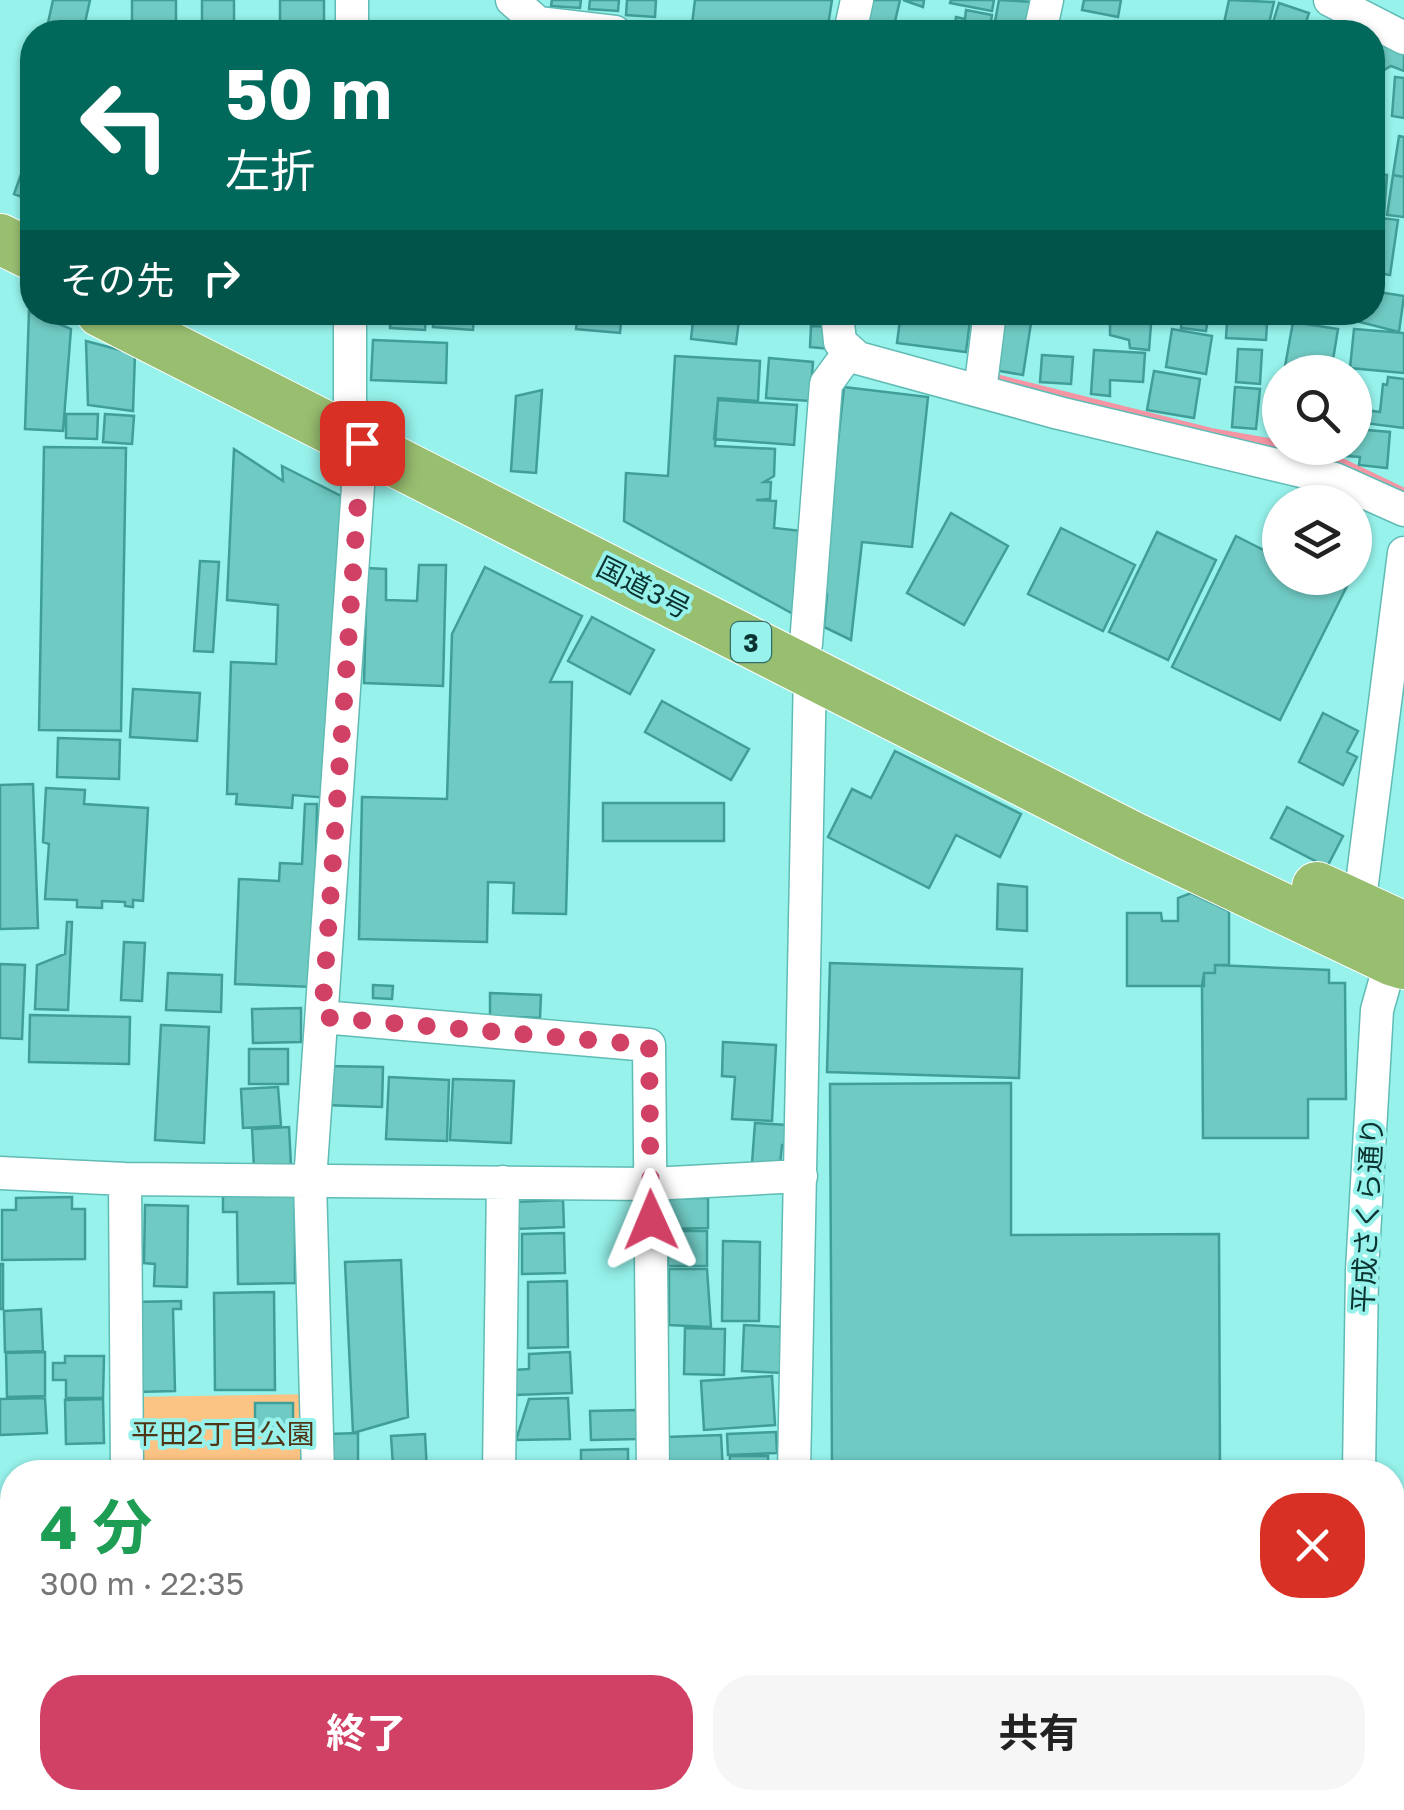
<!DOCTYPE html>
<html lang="ja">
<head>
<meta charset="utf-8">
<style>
  body { margin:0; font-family:"Golos Text","Noto Sans JP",sans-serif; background:#f6f6f6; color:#222; height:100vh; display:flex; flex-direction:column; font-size:38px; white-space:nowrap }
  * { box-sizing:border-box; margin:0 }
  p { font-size:32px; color:#767676 }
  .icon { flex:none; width:55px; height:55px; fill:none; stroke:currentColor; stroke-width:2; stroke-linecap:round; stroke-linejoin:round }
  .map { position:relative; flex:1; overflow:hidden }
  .details { position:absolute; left:0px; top:1460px; width:1405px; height:350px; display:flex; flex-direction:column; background:#fff; border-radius:40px 40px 0 0; box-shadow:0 2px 8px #0004 }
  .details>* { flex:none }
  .guide { position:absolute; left:20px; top:20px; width:1365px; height:305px; border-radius:40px; box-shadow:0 2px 8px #0004; background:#00695c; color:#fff; overflow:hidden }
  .controls { position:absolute; left:1262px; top:355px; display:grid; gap:20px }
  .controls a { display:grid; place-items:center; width:110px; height:110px; border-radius:50%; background:#fff; box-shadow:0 2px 8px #0004; font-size:50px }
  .pin { position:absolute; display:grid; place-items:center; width:85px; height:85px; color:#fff; margin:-42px; border-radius:20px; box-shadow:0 5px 15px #0006 }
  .me { position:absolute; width:110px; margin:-55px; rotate:359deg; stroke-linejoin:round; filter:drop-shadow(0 0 8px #0008) }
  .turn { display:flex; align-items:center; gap:35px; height:210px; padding:0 40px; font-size:45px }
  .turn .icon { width:130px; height:130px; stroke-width:2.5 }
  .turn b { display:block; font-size:70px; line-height:85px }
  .then { display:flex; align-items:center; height:95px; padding:0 40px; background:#0003; gap:20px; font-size:38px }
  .round { display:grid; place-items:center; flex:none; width:105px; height:105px; border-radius:40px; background:#f6f6f6 }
  .summary { display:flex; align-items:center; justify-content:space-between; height:170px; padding:0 40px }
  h1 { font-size:60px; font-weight:700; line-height:75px; color:#1e9e55 }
  .primary-button { display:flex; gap:20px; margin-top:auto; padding:20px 40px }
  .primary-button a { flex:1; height:115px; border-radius:40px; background:#d14165; color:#fff; font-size:40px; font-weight:700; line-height:115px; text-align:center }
  .primary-button a+a { background:#f6f6f6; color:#222 }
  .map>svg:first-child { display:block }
  .green { fill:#fcc484 }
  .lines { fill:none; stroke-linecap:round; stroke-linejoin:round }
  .stream { stroke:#f595a4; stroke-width:8 }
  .building { fill:#70cac4; stroke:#409e98; stroke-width:2.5 }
  .minor-casing { stroke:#60bbb5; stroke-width:35 }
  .highway-casing { stroke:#fff; stroke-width:52 }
  .minor { stroke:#fff; stroke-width:32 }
  .highway { stroke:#98be70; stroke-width:50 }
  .route { stroke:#d14165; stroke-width:18; stroke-dasharray:0 32.4 }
  .labels { text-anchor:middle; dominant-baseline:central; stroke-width:8; stroke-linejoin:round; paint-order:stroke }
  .shield { fill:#96f2eb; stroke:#356c69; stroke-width:2.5 }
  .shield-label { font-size:25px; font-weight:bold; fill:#0b3331 }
  .street-label { font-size:28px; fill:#0b3331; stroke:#96f2eb }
  .park-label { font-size:28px; fill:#4f3515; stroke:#96f2eb }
</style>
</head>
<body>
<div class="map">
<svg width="1404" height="1810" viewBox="0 0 1404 1810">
  <rect width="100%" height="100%" fill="#96f2eb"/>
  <path class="green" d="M316 1394 318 1472H127V1397Z"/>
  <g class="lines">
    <path class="stream" d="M992 377 1211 432 1280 444
      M1293 448 1344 463 1404 492"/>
  </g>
  <path class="building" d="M53 0H90L83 32H46Z
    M132 0H176V32H132Z
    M202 0H234V26H202Z
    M280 0H324V25H280Z
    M552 0H581L580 8 551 6Z
    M590 0H619L618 11 589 9Z
    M627 0H656L655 17 626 15Z
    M695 0H832L827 32H691Z
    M868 0H900L893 30 863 23Z
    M903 0H924L923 7Z
    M951 0H994L992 11 950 3Z
    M999 0 1036 2 1030 32H993Z
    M1084 0H1121L1118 17 1082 10Z
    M1229 0 1274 2 1267 32H1222Z
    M1279 3 1309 13 1303 32H1270Z
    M966 10 992 15 989 32H954L956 17 965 19Z
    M1338 10 1386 30 1372 68V32H1329Z
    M313 29V32H259V31Z
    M1384 42 1404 51V71L1391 66 1384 70 1374 65Z
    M1395 77 1404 78V118L1392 116Z
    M1372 78 1379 79 1374 118H1372Z
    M1372 131H1379L1375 172H1372Z
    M1399 136 1404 137V177L1393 175Z
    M32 144V201L14 194Z
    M1372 174 1387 175 1384 215H1372Z
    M1393 175 1404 177V217L1387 215Z
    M1372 217 1398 220 1390 275 1372 272Z
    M1372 291 1404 296 1399 332 1356 321 1357 312H1372Z
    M29 311 71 329 63 431 25 429Z
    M298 312H338V319L297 316Z
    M391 312H426L425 330 390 328Z
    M434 312H474L473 330 433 327Z
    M514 312H552V320L514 317Z
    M578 312H622L620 333 576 329Z
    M694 312H740L736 344 691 339Z
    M901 312H971L966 352 897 343Z
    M1042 312H1080L1079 320 1041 318Z
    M1110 312H1152L1149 350 1130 348 1129 340 1110 335Z
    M1183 312H1209L1206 331 1181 328Z
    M1239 312H1269L1268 321 1238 319Z
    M996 317 1031 323 1023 375 988 369Z
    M1227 321 1267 323 1266 340 1226 338Z
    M1293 322 1338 329 1331 372H1284Z
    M811 326 832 327 830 349 810 347Z
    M1172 329 1212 336 1206 374 1166 367Z
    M1354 329 1404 333V373L1350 368Z
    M373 340 447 343 446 383 371 380Z
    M86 341 135 354 133 411 88 405Z
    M1238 349 1262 350 1260 384 1236 382Z
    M1094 350 1145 353 1143 382 1110 380V396L1091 394Z
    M1042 355 1073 357 1071 384 1040 382Z
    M675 356 760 361 758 401 718 398 715 446 775 449 774 476 764 482H771L770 499 756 500 776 501 774 528 802 531 795 615 624 521 626 473 668 476Z
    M769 358 813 362 810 401 766 398Z
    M1154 371 1200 379 1194 418 1147 410Z
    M1388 377 1404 379V428L1364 423 1366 410 1380 412 1383 384 1387 385Z
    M844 387 928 397 912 547 862 542 851 640 824 627 827 595 821 596Z
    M1235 387 1260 389 1256 429 1232 427Z
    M542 390 536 473 511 471 516 396Z
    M718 400 797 405 794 445 714 439Z
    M66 414H98L97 439 66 438Z
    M105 414 134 416 132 444 103 442Z
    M1355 429 1390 432 1387 468 1359 465 1360 457 1347 456 1348 448H1355Z
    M44 447 126 448 121 731 39 730Z
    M234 449 283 481 282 466 343 497 329 798 293 795 292 808 236 804 237 794H227L231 662 276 664 278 605 227 600Z
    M951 513 1008 546 964 625 907 593Z
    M1061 528 1135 565 1103 631 1028 594Z
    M1157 532 1216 560 1168 660 1109 632Z
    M1236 536 1277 557 1280 551V578H1351L1280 720 1172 667Z
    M200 561 219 562 213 652 194 651Z
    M419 565H446L443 686 364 683 367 568 386 569V600L417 601Z
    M485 567 582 616 550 682H572L566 914 513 913 514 883 488 882 487 942 359 939 362 797 447 799 452 634Z
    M592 617 654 650 630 694 568 661Z
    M133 689 200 693 197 741 130 737Z
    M662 701 749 749 731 780 645 732Z
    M1323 713 1358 731 1347 752 1357 757 1343 785 1299 762Z
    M58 738 120 740 119 779 57 777Z
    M895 751 1021 814 1000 857 956 835 929 888 828 837 852 789 871 798Z
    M33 784 38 928 0 929V785Z
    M46 788 85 790 84 804 148 808 143 901 133 900V907L125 906V902L102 901V908L77 907V900L45 899 49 844 43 842Z
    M603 803H724V841H603Z
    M305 804H317L314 987 235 984 239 879 279 881 280 863 302 864Z
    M1287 807 1343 836 1327 867 1271 838Z
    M998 884 1027 887V931L997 929Z
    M1191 893 1229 911V965H1215V973H1204V986H1127V913H1161L1162 921H1178V898Z
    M67 922H72L68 1010 35 1009 37 965 65 954Z
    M124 942 145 943 142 1001 121 1000Z
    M830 963 1022 969 1019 1078 827 1072Z
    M0 964 25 965 22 1039 0 1038Z
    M1215 965 1329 970V983H1345L1346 1099H1308V1138H1203L1202 986 1204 973H1215Z
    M168 973 222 975 221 1012 166 1010Z
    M373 985 393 986 392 999 373 998Z
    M490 993 541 995 540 1018 490 1016Z
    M301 1008V1042L253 1043 252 1009Z
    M30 1015 130 1017 129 1064 29 1062Z
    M161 1025 209 1027 204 1143 155 1140Z
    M723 1042 776 1045 772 1121 732 1119 735 1077 722 1076Z
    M249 1049H288V1084H249Z
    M325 1066 383 1067 382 1107 324 1105Z
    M389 1077 449 1080 447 1141 386 1139Z
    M453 1079 514 1081 511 1143 450 1140Z
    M1011 1083V1235L1219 1234 1220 1472 832 1471 830 1084Z
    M278 1087 281 1126 243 1128 241 1089Z
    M755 1123 788 1125 787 1145H782L780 1165 752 1163Z
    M289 1127 291 1166 254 1168 252 1129Z
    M223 1189H295V1283L238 1284 237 1212H223Z
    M72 1197V1209H85V1259L2 1260V1210H16V1198Z
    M668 1198H708V1228L669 1229Z
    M563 1200 564 1227 515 1229 514 1202Z
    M145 1205 188 1206 187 1287 154 1286 155 1264 144 1263Z
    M668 1231H707V1266H668Z
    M564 1233 565 1273 522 1274V1234Z
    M723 1241 760 1242 759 1321H722Z
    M401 1260 408 1417 353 1433 345 1262Z
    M0 1264H3V1309H0Z
    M669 1269H707L711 1327 669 1325Z
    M567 1281 568 1347 528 1348V1282Z
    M274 1292 275 1390H215L214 1293Z
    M181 1301V1309H173L175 1391 135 1392 133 1302Z
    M41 1309 43 1351 5 1352 4 1311Z
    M744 1325 785 1327 783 1373 742 1371Z
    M685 1328 725 1329 724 1375 684 1374Z
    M45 1352V1396L7 1397 6 1353Z
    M570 1352 572 1393 514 1395 513 1370 529 1369V1354Z
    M65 1356H104L103 1398H66V1380H53V1363H65Z
    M772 1376 775 1425 704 1430 701 1381Z
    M45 1398 47 1433 0 1435V1399Z
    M568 1398 570 1439 516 1440 529 1399Z
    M103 1399 104 1443 66 1444 65 1400Z
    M255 1403H293V1428H255Z
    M637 1410 638 1439 591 1440 590 1411Z
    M776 1432 777 1453 728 1455 727 1434Z
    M358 1433V1469H328V1434Z
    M425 1434 427 1472H356L355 1469 393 1466 391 1436Z
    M721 1435 723 1472H669L667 1437Z
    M628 1449V1472H581V1450Z
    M730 1456H768V1472H729Z
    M0 1566H12V1600H0Z
    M0 1633H12V1697H0Z
    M4 1753H12V1798H37H4Z
    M229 1798H299V1810H229Z
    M381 1798H417V1810H381Z
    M523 1798H646V1810H524Z
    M697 1798 737 1802 735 1810H693Z
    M758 1798H803L802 1810H757Z
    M851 1798H893L892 1810H850Z
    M902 1798H937V1810H901Z
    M990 1798H1024V1808L991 1810Z
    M1052 1798H1091L1092 1810H1053Z
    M1106 1798H1203L1204 1810H1107Z
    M1240 1798H1333L1334 1810H1241Z
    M455 1799V1810H423V1800Z"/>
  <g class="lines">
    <g class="minor-casing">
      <path id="minor" d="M512 0 538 23 615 32
        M1330 0 1404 38
        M352 32V0
        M850 32 857 0
        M1040 32 1047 0
        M837 312 840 342 858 358 1059 413 1335 479 1404 510
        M980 391 990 312
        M806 644 826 384 850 351
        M322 1017 649 1045 653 1472
        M0 1173 125 1179 651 1184 801 1176
        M125 1179 127 1472
        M318 1472 310 1181 361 443 350 415V312
        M499 1472 503 1182
        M794 1472 810 672
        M1359 1472 1362 1270 1377 1010 1391 960 1359 907 1404 553
        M1392 1591 1404 1590
        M0 1617H12
        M130 1798V1810
        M326 1798V1810
        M504 1798 505 1810
        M660 1798V1810
        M826 1798V1810
        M962 1798V1810
        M1361 1798V1810"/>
    </g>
    <g class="highway-casing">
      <path id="highway" d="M0 239 32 255
        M101 312 1133 837 1391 960 1404 964
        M1317 887 1404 927"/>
    </g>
    <use href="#minor" class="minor"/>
    <use href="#highway" class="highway"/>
  </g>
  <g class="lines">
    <path class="route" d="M362 443 322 1017 649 1045 651 1220"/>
  </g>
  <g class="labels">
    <rect class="shield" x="731" y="622" width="40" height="40" rx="8"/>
    <g class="shield-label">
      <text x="751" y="642">3</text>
    </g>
    <g class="street-label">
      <text transform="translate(644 587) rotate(27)">国道3号</text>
      <text transform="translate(1367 1215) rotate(-87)">平成さくら通り</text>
    </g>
    <g class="park-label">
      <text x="223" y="1433">平田2丁目公園</text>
    </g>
  </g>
</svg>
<div class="controls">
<a><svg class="icon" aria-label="search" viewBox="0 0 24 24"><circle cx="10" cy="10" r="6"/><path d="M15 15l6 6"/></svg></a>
<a><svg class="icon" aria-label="layers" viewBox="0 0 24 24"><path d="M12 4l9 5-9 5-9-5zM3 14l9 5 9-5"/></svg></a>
</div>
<div class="pin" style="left:362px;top:443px;background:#d93025"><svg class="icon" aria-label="arrive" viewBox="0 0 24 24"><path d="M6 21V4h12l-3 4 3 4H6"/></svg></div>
<svg class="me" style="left:651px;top:1220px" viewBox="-20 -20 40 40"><path d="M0-17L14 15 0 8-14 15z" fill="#d14165" stroke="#fff" stroke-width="4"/></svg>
<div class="guide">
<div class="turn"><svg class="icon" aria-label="left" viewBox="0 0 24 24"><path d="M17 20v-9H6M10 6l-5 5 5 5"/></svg><div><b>50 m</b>左折</div></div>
<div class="then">その先<svg class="icon" aria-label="right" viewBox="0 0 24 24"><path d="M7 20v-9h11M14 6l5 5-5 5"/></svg></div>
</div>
<section class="details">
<div class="summary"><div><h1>4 分</h1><p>300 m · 22:35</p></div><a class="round" style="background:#d93025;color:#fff"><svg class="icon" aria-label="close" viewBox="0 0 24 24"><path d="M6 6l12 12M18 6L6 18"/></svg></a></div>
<div class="primary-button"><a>終了</a><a>共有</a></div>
</section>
</div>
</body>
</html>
